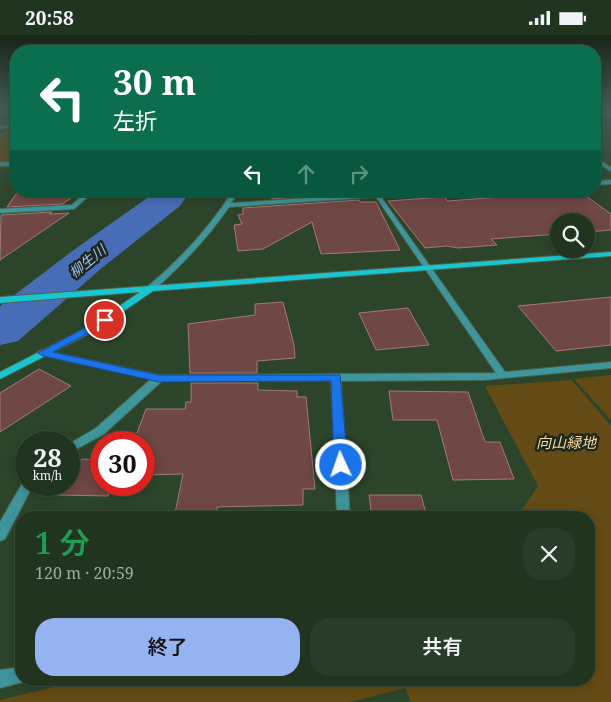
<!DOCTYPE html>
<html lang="ja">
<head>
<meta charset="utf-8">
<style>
  body { margin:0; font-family:"Noto Serif","Noto Sans JP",serif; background:#293c29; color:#f1f3f6; height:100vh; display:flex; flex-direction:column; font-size:19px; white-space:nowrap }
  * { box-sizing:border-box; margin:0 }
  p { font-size:16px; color:#a2aaa5 }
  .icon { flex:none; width:28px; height:28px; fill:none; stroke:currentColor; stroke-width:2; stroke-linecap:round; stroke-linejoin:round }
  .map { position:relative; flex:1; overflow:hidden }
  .drawer { position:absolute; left:15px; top:476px; width:580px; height:175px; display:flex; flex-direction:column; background:#213420; border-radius:20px; box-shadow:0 2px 12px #0003,0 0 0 1px #3e4f3e }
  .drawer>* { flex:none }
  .banner { position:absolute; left:10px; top:10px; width:591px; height:152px; border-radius:20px; box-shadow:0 2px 12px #0003,0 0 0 1px #3e4f3e; background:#0b6e4f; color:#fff; overflow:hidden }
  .fabs { position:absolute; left:550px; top:178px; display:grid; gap:10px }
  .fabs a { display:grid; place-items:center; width:45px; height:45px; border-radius:50%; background:#213420; box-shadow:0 2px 12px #0003,0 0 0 1px #3e4f3e; font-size:25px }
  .speed { position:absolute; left:15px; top:396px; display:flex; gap:10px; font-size:25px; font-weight:700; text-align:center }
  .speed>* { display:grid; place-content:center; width:65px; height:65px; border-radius:50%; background:#213420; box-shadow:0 2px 12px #0003,0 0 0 1px #3e4f3e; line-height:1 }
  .speed small { font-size:12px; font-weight:400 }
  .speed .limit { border:8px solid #d22; background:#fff; color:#111 }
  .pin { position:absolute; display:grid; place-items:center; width:42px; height:42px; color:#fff; margin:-21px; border:2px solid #fff; border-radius:50%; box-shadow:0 1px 5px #0007 }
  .me { position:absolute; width:55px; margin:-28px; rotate:357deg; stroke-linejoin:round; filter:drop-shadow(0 0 4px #0008) }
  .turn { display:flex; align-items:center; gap:18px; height:105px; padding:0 20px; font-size:22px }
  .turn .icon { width:65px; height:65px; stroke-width:2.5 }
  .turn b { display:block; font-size:35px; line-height:42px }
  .lanes { display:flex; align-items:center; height:48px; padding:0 20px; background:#0003; justify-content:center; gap:25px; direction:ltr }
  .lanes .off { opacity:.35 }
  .round { display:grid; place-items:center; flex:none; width:52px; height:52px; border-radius:20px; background:#293c29 }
  .summary { display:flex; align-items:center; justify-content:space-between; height:85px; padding:0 20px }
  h1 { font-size:30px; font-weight:600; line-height:38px; color:#1e9e55 }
  .action { display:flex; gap:10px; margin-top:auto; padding:10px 20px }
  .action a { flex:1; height:58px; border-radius:20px; background:#95b2f1; color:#111; font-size:20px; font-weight:600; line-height:58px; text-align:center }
  .action a+a { background:#293c29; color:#f1f3f6 }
  .status { display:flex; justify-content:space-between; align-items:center; height:35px; padding:0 25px; background:#213420; direction:ltr }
  .status svg { height:14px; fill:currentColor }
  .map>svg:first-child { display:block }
  .green { fill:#644b15 }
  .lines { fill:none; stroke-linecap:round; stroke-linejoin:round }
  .river { fill:#486db7; fill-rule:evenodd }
  .building { fill:#6f4745; stroke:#a57a77 }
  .street-casing { stroke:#4a6248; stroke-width:2 }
  .secondary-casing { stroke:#4a6248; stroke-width:2 }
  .street { fill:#3e959c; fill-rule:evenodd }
  .secondary { fill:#19c5d1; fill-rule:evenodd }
  .route { fill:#1a73e8; stroke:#114b97 }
  .labels { text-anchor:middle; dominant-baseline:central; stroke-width:5; stroke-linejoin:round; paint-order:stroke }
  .far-water-label { font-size:14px; font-style:italic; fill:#a2c2fe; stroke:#1c281b }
  .park-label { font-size:15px; font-style:italic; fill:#fdd997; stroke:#1c281b }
</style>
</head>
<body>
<div class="status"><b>20:58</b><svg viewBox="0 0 49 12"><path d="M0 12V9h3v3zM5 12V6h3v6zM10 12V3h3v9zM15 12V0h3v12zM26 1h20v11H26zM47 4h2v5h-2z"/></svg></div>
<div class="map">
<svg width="611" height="667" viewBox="0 0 611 667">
  <rect width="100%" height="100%" fill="#2c452a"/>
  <path class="green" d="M16 93V126L0 127V97Z
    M611 340V385L574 344Z
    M572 345 611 391V667H411L405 653 350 667H0V665L83 645H589V482H517L538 451 485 351Z"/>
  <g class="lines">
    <path class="river" d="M190 156 180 171 103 232 18 306 0 310V271L75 214 157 156Z"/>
  </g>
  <path class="building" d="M18 156H80L63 169 7 172Z
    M269 156H353L355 158 272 164Z
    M579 156 611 179V195L586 197V186H559V199L491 204 497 210 458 213 447 211 425 213 388 166 444 162 448 166Z
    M359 165 360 167H376L400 215 321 219 312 187 263 214 238 216 234 190 242 189 238 180 243 179V173Z
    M52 177 49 179 69 178 0 225 1 180Z
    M611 262V310L556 316 518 271Z
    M283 267 294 310 295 323 257 326V338H190L188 289 255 280V269Z
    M408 273 429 310 376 315 359 278Z
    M39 334 71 351 0 397V358Z
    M191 348H258V355L297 356V362H306L315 454H303V470L217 472V476L175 478 183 439 144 440V408H125L129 399 137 398 146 374H185L186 367H191Z
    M389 356 468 357 485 407H500L514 444 453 445 437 385H393Z
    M82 424 101 425V450H114L108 461 57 460 64 450H69V443Z
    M369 460H421L427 482H372Z"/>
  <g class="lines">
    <g class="street-casing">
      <path id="street" d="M595 74 611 79V82L595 75Z
        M16 89V91L0 94V92Z
        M595 123 611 132V136L595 127Z
        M0 127H16V131H0Z
        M611 145V149L595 150V146Z
        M87 156H94L74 174 0 178V174L72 170Z
        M233 156H239L231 168 373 159 371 156H377L379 159 453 156 450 158 381 162 505 337 611 327V333L485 345 341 346 350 482H337L331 346H162L104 399 69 418V409L96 393 151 344 40 320 38 318 40 316 43 315 159 340 496 338 376 162 229 172C207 204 182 230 153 256H147V252C181 224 209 193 233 156Z
        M26 445V450H33L5 504 0 506V487L23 447Z
        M21 632V645L27 646 0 653V635Z"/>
    </g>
    <g class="secondary-casing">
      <path id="secondary" d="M611 217V221L153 256 96 295 0 344V337L90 291 140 257 0 268V262Z"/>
    </g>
    <use href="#street" class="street"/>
    <use href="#secondary" class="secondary"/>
  </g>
  <linearGradient id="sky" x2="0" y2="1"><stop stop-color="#182617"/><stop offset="0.44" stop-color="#455c55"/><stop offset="1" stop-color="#455c55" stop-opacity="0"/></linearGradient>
  <rect width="611" height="167" fill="url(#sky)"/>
  <path class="route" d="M105 282 110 285 109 287 53 317 159 340H340L348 430 346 434 341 435 336 434 334 430 331 346 159 347 43 321 38 318Z"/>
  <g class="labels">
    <g class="far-water-label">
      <text transform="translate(87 226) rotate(-39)">柳生川</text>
    </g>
    <g class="park-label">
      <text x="566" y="407">向山緑地</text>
    </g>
  </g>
</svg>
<div class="fabs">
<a><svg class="icon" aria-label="search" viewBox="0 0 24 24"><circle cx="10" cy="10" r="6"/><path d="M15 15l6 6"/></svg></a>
</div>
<div class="speed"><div>28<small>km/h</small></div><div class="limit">30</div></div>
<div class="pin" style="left:105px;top:285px;background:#d93025"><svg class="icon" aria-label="arrive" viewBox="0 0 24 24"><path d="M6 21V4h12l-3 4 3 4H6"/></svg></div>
<svg class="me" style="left:341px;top:430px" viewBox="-20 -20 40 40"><circle r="17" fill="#1a73e8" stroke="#fff" stroke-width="3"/><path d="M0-11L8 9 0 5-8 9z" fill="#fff"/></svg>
<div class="banner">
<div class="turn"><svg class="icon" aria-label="left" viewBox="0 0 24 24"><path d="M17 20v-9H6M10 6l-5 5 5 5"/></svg><div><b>30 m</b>左折</div></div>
<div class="lanes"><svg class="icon" aria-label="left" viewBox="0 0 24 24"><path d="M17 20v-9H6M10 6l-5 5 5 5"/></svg><svg class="icon off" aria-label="ahead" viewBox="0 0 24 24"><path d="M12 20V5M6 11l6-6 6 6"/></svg><svg class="icon off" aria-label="right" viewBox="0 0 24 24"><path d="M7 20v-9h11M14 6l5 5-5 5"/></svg></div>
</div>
<section class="drawer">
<div class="summary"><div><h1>1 分</h1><p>120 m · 20:59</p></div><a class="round"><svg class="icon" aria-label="close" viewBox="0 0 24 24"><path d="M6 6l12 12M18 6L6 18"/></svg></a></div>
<div class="action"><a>終了</a><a>共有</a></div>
</section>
</div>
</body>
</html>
